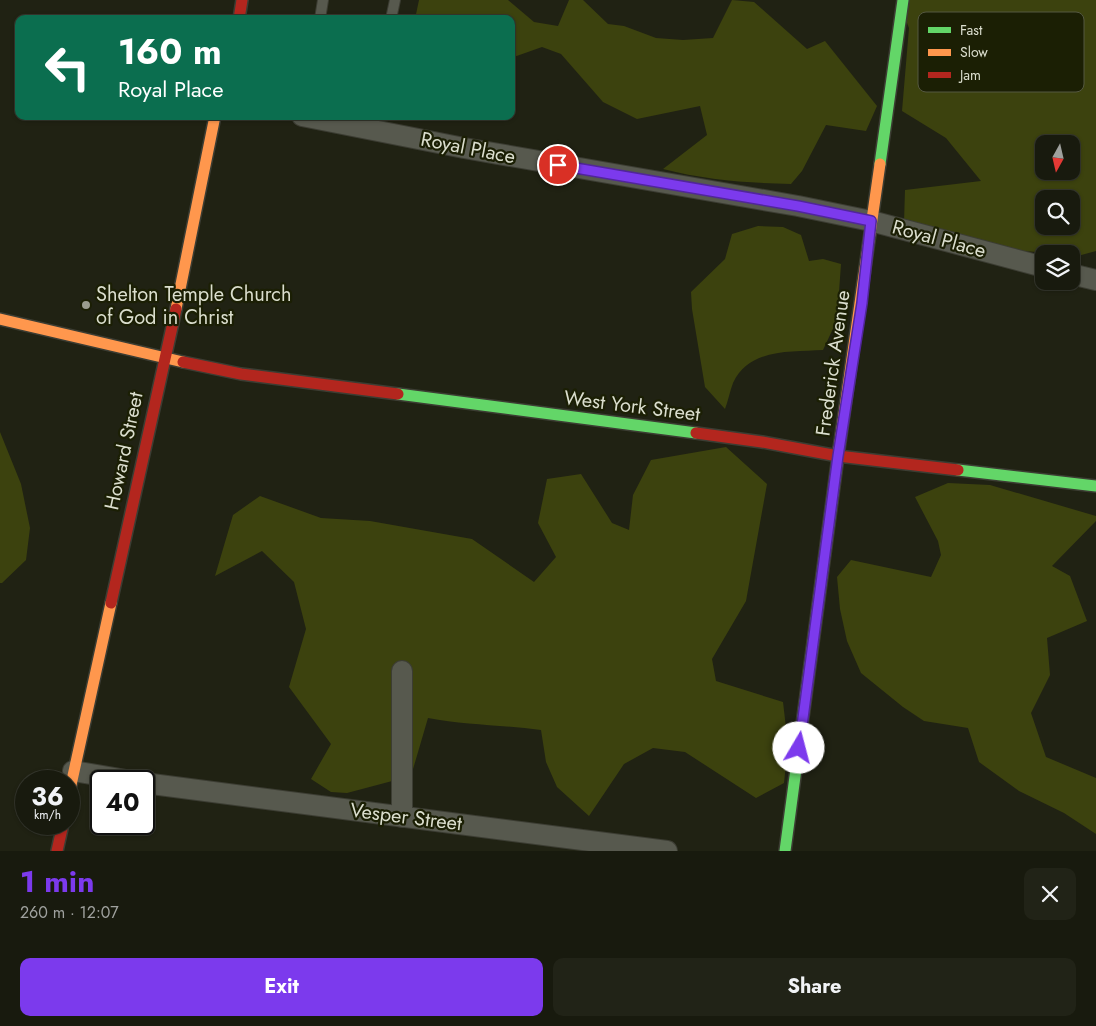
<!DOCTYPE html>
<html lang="en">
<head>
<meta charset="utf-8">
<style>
  body { margin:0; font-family:Jost,sans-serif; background:#212317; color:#f1f3f6; height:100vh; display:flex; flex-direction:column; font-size:19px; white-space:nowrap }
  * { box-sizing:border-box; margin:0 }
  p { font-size:16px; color:#9fa19e }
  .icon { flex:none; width:28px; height:28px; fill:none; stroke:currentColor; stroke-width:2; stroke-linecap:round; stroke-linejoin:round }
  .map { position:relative; height:851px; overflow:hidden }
  .drawer { display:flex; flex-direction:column; background:#181a0e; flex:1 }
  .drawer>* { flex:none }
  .top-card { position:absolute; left:15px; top:15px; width:500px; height:105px; border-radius:10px; box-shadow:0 1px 4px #0004,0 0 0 1px #36382e; background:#0b6e4f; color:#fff; overflow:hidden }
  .needle { width:32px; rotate:188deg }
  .tools { position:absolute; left:1035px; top:135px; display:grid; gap:10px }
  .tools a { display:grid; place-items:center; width:45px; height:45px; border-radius:10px; background:#181a0e; box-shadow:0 1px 4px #0004,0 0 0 1px #36382e; font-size:25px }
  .speed { position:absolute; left:15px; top:770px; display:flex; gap:10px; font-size:25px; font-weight:700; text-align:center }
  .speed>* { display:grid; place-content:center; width:65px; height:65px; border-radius:50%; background:#181a0e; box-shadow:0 1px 4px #0004,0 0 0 1px #36382e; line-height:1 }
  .speed small { font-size:12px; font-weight:400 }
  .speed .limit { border:2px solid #111; border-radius:8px; background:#fff; color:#111 }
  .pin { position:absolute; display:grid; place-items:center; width:42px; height:42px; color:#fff; margin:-21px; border:2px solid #fff; border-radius:50%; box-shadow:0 1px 5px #0007 }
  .me { position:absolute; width:55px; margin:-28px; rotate:8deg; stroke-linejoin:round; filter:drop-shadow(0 0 4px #0008) }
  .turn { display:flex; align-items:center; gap:18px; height:105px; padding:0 20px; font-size:22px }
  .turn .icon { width:65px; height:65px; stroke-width:2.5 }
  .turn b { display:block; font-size:35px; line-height:42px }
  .round { display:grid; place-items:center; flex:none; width:52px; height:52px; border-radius:10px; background:#212317 }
  .head { display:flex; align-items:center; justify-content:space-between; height:85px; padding:0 20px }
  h1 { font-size:30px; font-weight:700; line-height:38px; color:#7c3aed }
  .action { display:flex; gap:10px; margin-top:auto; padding:10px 20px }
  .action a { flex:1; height:58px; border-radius:10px; background:#7c3aed; color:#fff; font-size:20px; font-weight:700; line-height:58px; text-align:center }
  .action a+a { background:#212317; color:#f1f3f6 }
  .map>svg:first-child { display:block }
  .green { fill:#3c420e; fill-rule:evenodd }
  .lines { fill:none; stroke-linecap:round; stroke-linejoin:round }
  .lane-casing { stroke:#3c3d33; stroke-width:12 }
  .street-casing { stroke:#3c3d33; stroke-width:22 }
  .fast-casing { stroke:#3c3d33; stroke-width:14 }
  .slow-casing { stroke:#3c3d33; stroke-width:14 }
  .jam-casing { stroke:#3c3d33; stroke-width:14 }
  .lane { stroke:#57594e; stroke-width:10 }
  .street { stroke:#57594e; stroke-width:20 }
  .fast { stroke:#63d668; stroke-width:11 }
  .slow { stroke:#ff974d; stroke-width:11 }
  .jam { stroke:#b3261e; stroke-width:11 }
  .route-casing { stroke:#51269a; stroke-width:12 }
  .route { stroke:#7c3aed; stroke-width:9 }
  .poi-dot { fill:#9a9c8d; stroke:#1b1f04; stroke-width:2 }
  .labels { text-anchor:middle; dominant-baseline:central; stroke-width:4.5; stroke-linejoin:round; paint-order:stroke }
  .street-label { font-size:20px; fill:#dbdece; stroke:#1b1f04 }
  .poi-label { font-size:20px; fill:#dbdece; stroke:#1b1f04; text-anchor:start }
  .key { fill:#1b1f04; stroke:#555841; stroke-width:1 }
  .key-label { font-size:14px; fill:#dbdece }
</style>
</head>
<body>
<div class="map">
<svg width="1096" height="851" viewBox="0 0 1096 851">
  <rect width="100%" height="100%" fill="#202213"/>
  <path class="green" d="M419 0H508L534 22 558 26 569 0H583L608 24 624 26 656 38 683 40 713 38 732 0 754 2 807 49 825 41 877 106 866 131 826 125 802 171 791 184C747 183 706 180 663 169L707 135 700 106 637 119 603 102 561 54 542 47 511 58V19H415Z
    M898 0H1096V251L1074 257H1071V254L1021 251 904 223 905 190 981 181 946 138 902 111 909 28ZM1044 144H1071V171H1044ZM1044 199H1071V226H1044Z
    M758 226 783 227 801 235 809 261 823 259 841 264 837 320 823 350C791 352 749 348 733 383 730 391 728 401 725 409L705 387 692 309 691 292 725 259 732 234Z
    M0 432 21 484 30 528 26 560 2 583H0Z
    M726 447 767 484 746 601 712 659 716 681 783 702 788 745 784 783 756 798 685 752 653 748 624 764 589 816 557 787 546 762 541 730C503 725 465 725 428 718L411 776 347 793 331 792 311 779 331 744 289 687 306 629 294 582 262 551 215 576 233 515 260 496 321 518 370 521 472 539 534 582 556 557 538 523 547 479 581 474 612 523 629 530 633 495 651 460Z
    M948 483 990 485 1096 516V521L1052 566 1070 576 1087 621 1047 638 1050 675 1031 713 1046 757 1096 778V834L1064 813 1019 791 979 762 968 728 924 721 903 707 861 673 847 641 840 609 837 577 851 560 931 577 941 555 938 541 915 497Z"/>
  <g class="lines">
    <g class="lane-casing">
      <path id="lane" d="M320 19 323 0
        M391 19 395 0"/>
    </g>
    <g class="street-casing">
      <path id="street" d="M302 116 464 148 798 206 871 221 1044 267
        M1071 274 1096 280
        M73 771 132 781
        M144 783 667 851
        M402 817V671"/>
    </g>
    <g class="fast-casing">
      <path id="fast" d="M880 164 903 0
        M398 394 696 433
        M958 470 1096 486
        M785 851 839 449"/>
    </g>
    <g class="slow-casing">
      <path id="slow" d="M176 309 215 116
        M0 319 183 362
        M839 449 880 164
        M69 794 111 603"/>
    </g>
    <g class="jam-casing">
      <path id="jam" d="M239 19 242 0
        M183 362 241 374 398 394
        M696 433 762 442 838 456 958 470
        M111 603 176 309
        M57 851 63 824"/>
    </g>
    <use href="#lane" class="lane"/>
    <use href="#street" class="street"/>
    <use href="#fast" class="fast"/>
    <use href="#slow" class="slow"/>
    <use href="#jam" class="jam"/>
  </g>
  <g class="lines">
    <g class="route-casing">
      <path id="route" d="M558 165 798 206 871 221 862 303 838 456 799 748"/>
    </g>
    <use href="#route" class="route"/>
  </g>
  <circle class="poi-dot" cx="86" cy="305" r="5"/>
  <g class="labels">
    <g class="street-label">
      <text transform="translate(468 148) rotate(11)">Royal Place</text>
      <text transform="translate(939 239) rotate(15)">Royal Place</text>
      <text transform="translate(833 363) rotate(-82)">Frederick Avenue</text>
      <text transform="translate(632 406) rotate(7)">West York Street</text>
      <text transform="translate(124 451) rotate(-78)">Howard Street</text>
      <text transform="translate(406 817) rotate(7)">Vesper Street</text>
    </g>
    <g class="poi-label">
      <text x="96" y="294">Shelton Temple Church<tspan x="96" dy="23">of God in Christ</tspan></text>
    </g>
  </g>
  <rect x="918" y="12" width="166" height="80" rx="8" class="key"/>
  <rect x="928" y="27" width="23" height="6" fill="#63d668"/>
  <rect x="928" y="49" width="23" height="7" fill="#ff974d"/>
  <rect x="928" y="72" width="23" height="6" fill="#b3261e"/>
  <g class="key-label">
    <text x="960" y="35">Fast</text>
    <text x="960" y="57">Slow</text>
    <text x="960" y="80">Jam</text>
  </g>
</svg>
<div class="tools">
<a><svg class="needle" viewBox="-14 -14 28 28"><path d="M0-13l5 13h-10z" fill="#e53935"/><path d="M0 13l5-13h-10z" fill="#9fa19e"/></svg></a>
<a><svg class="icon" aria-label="search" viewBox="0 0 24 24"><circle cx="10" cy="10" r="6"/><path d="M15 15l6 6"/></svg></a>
<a><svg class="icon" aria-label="layers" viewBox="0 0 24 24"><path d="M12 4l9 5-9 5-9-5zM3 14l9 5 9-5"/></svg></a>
</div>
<div class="speed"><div>36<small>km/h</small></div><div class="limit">40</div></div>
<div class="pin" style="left:558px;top:165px;background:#d93025"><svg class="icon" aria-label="arrive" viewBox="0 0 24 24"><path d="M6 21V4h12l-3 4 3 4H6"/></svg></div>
<svg class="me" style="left:799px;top:748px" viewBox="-20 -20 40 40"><circle r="19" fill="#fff"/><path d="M0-13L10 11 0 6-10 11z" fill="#7c3aed"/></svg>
<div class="top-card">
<div class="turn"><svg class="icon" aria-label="left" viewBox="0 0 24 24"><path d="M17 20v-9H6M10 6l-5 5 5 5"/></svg><div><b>160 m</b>Royal Place</div></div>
</div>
</div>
<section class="drawer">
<div class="head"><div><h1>1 min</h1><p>260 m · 12:07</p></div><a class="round"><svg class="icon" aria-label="close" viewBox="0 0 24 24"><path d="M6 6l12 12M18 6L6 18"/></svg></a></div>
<div class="action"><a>Exit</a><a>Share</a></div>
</section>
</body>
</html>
